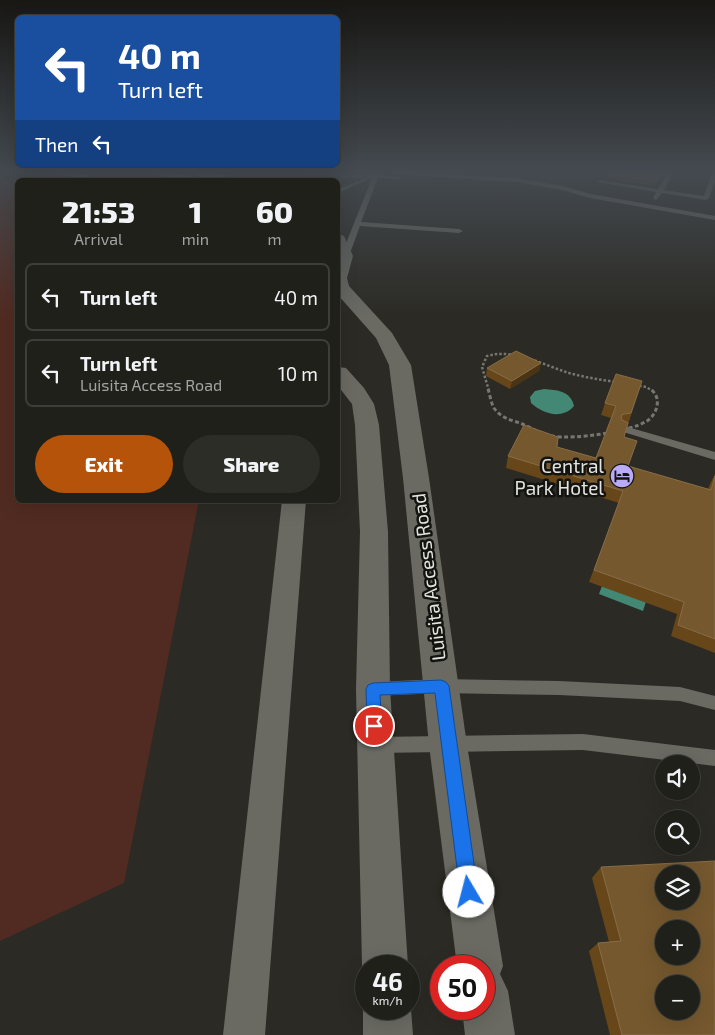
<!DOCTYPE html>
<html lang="en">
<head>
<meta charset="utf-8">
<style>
  body { margin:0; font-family:"Exo 2",sans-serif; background:#2d2d28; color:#f1f3f6; height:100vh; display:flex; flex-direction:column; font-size:19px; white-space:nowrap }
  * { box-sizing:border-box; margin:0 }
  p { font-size:16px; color:#a2a3a3 }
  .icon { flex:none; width:28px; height:28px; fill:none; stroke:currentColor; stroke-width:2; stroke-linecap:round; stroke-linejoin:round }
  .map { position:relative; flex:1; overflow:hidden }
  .sheet { position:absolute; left:15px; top:178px; width:325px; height:325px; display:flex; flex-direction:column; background:#20201b; border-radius:8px; box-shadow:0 5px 20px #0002,0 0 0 1px #3d3e3a }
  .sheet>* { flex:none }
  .top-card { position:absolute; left:15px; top:15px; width:325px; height:152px; border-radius:8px; box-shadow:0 5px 20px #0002,0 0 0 1px #3d3e3a; background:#1a4fa0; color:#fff; overflow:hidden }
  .tools { position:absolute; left:655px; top:755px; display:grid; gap:10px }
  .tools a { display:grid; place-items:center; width:45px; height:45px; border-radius:50%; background:#20201b; box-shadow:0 5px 20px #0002,0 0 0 1px #3d3e3a; font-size:25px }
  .speed { position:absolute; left:355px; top:955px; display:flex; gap:10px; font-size:25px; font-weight:700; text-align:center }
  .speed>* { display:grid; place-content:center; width:65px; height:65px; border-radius:50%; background:#20201b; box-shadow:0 5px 20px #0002,0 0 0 1px #3d3e3a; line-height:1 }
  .speed small { font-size:12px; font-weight:400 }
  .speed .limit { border:8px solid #d22; background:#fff; color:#111 }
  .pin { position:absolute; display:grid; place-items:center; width:42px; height:42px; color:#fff; margin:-21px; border:2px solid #fff; border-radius:50%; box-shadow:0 1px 5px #0007 }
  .me { position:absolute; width:55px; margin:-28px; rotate:352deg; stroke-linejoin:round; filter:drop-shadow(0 0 4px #0008) }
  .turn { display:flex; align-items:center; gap:18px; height:105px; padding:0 20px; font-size:22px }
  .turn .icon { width:65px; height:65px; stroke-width:2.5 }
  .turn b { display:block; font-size:35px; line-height:42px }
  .then { display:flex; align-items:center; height:48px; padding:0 20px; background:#0003; gap:10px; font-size:19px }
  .eta { display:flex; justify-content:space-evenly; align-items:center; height:85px; text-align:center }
  .eta b { font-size:30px; font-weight:800; line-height:35px }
  .button { display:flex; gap:10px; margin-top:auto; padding:10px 20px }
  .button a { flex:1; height:58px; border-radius:30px; background:#b45309; color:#fff; font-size:20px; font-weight:800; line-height:58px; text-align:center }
  .button a+a { background:#2d2d28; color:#f1f3f6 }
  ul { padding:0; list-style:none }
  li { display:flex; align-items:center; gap:15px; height:68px; margin:0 10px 8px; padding:0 10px; border:2px solid #3d3e3a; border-radius:8px }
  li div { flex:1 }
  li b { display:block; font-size:19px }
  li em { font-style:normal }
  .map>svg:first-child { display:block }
  .green { fill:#512b21 }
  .water { fill:#438875 }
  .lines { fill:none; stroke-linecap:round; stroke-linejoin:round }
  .path-far1 { stroke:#777772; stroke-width:2.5; stroke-dasharray:2.5 2; stroke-linecap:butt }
  .path { stroke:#777772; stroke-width:3; stroke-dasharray:4 2.5; stroke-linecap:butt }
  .lane { fill:#6a6a63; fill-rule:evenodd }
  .street { fill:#6a6a63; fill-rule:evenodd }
  .secondary { fill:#6a6a63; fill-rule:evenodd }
  .wall { fill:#674719 }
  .shaded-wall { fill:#4a3414 }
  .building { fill:#75582e; stroke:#866d4a; fill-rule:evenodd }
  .route { fill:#1a73e8; stroke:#114b97 }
  .labels { text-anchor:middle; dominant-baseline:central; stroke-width:5; stroke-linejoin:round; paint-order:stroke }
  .poi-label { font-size:19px; fill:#e3e3df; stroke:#131310; text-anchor:end }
  .street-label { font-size:19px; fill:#e3e3df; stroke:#131310 }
</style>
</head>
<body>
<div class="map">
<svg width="715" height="1035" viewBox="0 0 715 1035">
  <rect width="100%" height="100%" fill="#2b2a24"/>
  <path class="green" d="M15 172H29L66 180H18V500H199L124 883 0 941V181Z"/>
  <path class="water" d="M544 389C557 390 571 391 574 406 562 420 543 414 531 403L530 397 535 391Z
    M615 551 657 567 643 611 599 594Z"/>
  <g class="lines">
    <path class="path-far1" d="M489 391 482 367 487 356C514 348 543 365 569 373 594 380 621 382 646 387L653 391"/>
    <path class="path" d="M488 389C490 395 491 403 494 408 500 417 510 420 520 423 530 427 541 434 552 436 574 440 629 432 647 421 658 414 662 396 650 389"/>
    <path class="lane" d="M298 172 373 175 374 172H380L379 175 402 177 400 180 378 178 361 222 459 229 463 231 459 233 360 226 349 256 342 258 341 256 372 178 338 193V189L359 181 362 178 301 174Z
      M388 172H416L516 178 563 186 591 194 715 216V220L590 198 562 190 516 182 391 174Z
      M668 172H674L664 190 704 196 712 172H715V181L709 198 706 200 662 193 656 200 653 198 656 192 596 182 599 180 658 189Z
      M624 426 715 452V460L620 431 619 429 620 427Z
      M441 679 559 681 680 687 715 696V710L680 701 559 695 441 693 374 696 368 694 366 689 368 684 374 682Z
      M583 734 715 750V766L583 750 377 753 371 751 369 745 371 739 377 737Z"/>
    <path class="street" d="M58 172H77L91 176 93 178 91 180H81L60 174Z
      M282 500H306L265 1035H223Z"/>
    <path class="secondary" d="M153 172H174L196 177 198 180H175L154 175Z
      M192 172H213L233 177 235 180C222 180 202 182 192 172Z
      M338 234 344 236 353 256 347 278 349 286 392 333 411 365 429 478 467 745 503 966 500 974 508 991 515 1035H465L462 1009H484V966H457L429 745 403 478 389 365 376 338 338 295Z
      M338 367 346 368 364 388 374 404 379 425 388 532 390 689 408 966H366V977L362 966 356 689 360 532 355 425 352 404 338 386Z
      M366 1001V1009H409V1003L411 1009 413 1035H363V1009Z"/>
  </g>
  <path class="wall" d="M606 173 661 177 654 186 605 178Z
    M541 363 539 371 510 389 486 376 487 368Z
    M642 381 624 437 628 466 708 489 710 484 715 474V653L671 636 677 614 589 582 619 503 506 468 508 456 557 447 596 458 611 418 601 415 605 403Z
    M601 867 715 1035H610L589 951 598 943 609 942 592 878Z"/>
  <path class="shaded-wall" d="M662 172 661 177 654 186 656 181Z
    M541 363 539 371 510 389 512 381Z"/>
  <path class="building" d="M607 172H662L656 181 606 173Z
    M516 351 541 363 512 381 487 368Z
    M616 374 642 381 631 413 624 414 621 416 622 420 628 423 624 437 637 441 628 466 711 490 715 476V639L678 625 684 602 594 570 623 491 508 456 524 425 558 437 557 447 596 458 616 406 605 403Z
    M715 861V1035H622L598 943 621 941 601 867ZM664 874H691V901H664ZM664 929H691V956H664ZM664 984H691V1011H664Z"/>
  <linearGradient id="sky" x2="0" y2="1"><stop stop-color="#181714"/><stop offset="0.54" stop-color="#444a50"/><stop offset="1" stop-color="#444a50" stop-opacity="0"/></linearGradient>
  <rect width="715" height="317" fill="url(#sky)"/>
  <path class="route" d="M441 680 446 682 449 686 478 892 476 899 469 901 463 899 460 892 435 693 380 695 382 726 379 731 374 733 369 731 367 726 366 689 368 685 373 683Z"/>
  <defs>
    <g id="hotel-disc" transform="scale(1.25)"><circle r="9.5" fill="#b9abf7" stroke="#131310"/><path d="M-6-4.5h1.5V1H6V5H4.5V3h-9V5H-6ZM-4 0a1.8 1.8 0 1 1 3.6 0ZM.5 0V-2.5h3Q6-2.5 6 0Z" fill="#111"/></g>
  </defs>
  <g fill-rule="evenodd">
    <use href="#hotel-disc" x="622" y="476"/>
  </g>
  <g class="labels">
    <g class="poi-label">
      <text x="604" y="465">Central<tspan x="604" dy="22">Park Hotel</tspan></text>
    </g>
    <g class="street-label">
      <text transform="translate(428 577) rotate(-97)">Luisita Access Road</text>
    </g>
  </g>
</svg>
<div class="tools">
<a><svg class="icon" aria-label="sound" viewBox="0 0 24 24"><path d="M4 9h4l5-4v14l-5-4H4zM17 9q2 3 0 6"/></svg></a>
<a><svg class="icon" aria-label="search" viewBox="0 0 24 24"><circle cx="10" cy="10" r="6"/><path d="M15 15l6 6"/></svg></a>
<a><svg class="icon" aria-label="layers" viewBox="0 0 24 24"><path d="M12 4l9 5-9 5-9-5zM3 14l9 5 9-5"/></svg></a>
<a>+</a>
<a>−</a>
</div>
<div class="speed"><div>46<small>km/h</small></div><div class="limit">50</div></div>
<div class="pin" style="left:374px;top:726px;background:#d93025"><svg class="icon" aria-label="arrive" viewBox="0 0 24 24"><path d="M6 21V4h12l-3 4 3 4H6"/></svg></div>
<svg class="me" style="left:469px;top:892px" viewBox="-20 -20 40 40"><circle r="19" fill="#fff"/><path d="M0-13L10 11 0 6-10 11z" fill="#1a73e8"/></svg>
<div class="top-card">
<div class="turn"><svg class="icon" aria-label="left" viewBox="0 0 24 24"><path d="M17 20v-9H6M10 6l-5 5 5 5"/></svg><div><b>40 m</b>Turn left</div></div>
<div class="then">Then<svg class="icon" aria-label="left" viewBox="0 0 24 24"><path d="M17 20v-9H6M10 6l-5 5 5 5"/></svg></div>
</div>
<section class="sheet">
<div class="eta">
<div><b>21:53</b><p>Arrival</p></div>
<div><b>1</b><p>min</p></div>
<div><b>60</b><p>m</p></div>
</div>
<ul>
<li><svg class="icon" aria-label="left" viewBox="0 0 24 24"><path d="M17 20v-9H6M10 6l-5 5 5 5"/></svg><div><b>Turn left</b></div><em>40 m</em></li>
<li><svg class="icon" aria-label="left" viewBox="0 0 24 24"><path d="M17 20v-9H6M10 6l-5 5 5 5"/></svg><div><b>Turn left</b><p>Luisita Access Road</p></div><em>10 m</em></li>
</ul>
<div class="button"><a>Exit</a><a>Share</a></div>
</section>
</div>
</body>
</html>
